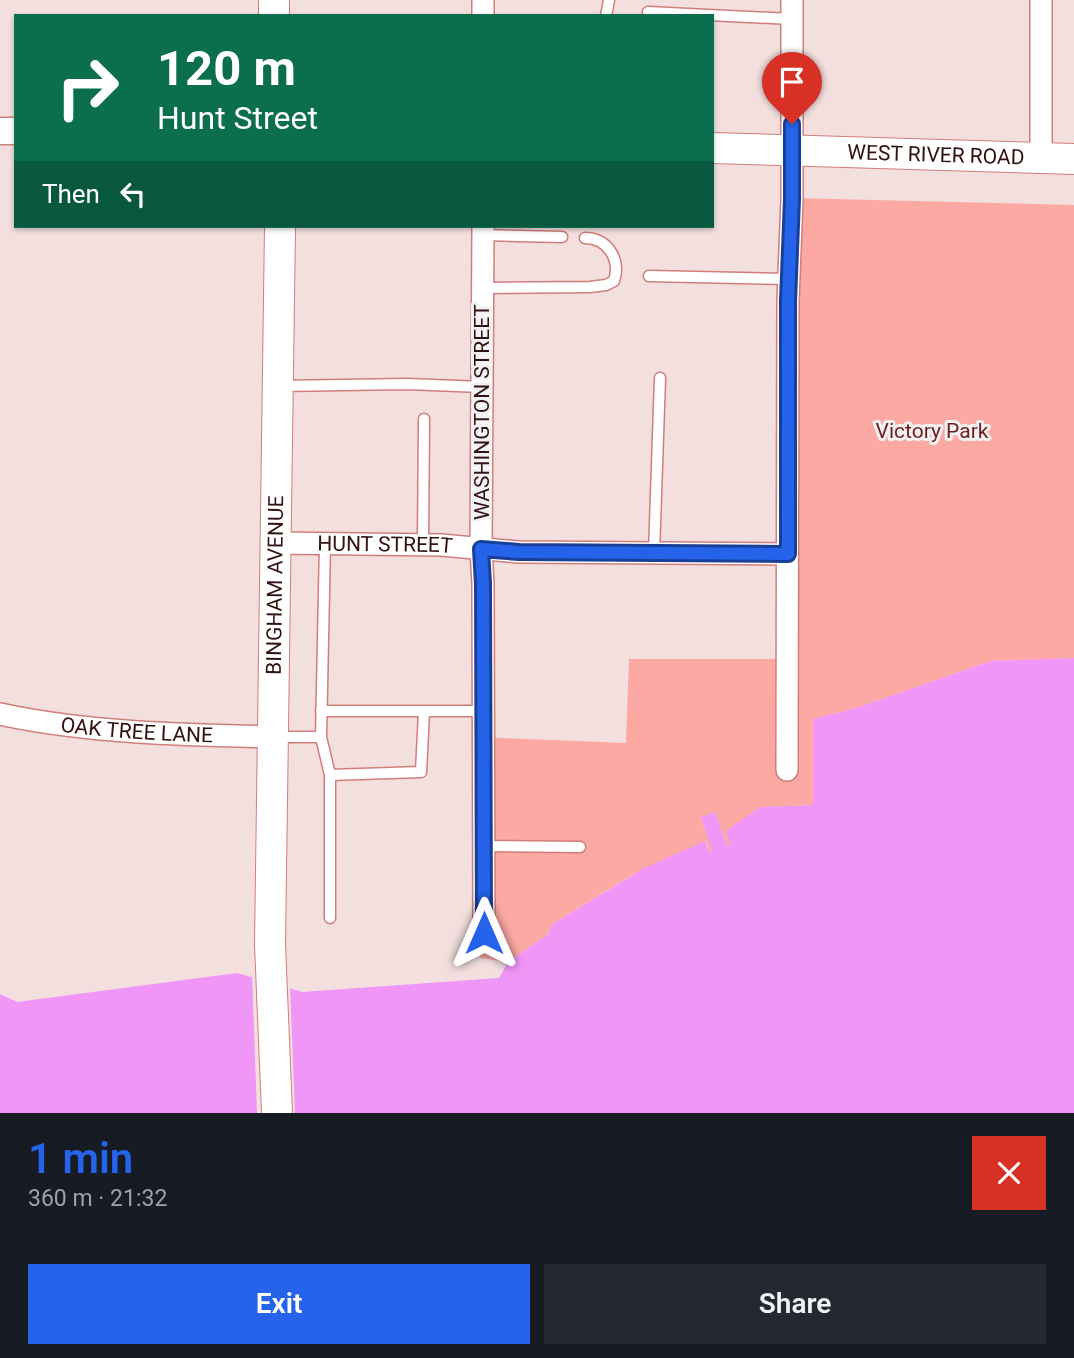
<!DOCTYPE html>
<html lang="en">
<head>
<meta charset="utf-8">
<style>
  body { margin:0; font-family:Roboto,sans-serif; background:#242831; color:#f1f3f6; height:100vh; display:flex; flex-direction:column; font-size:26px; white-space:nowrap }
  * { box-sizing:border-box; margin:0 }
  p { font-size:23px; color:#9ea1a6 }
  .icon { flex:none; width:38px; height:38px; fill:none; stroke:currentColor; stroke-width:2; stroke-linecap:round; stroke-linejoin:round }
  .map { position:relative; height:1113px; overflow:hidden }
  .side { display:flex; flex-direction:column; background:#171b24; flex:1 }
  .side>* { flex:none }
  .banner { position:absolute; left:14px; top:14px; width:700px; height:214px; border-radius:0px; box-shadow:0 2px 5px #0004; background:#0b6e4f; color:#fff; overflow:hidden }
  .pin { position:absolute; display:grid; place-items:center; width:60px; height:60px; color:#fff; margin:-72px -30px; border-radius:50% 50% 50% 0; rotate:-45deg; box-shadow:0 0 7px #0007 }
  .pin .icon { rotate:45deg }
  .me { position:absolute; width:77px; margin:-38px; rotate:0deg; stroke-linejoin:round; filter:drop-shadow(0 0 5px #0008) }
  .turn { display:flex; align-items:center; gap:24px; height:147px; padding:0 28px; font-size:32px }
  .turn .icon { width:91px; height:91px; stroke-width:2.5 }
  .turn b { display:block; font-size:49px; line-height:60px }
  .then { display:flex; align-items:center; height:66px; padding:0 28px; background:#0003; gap:14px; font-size:26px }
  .round { display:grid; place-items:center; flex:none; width:74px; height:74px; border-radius:0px; background:#242831 }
  .headline { display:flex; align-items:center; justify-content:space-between; height:119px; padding:0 28px }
  h1 { font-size:42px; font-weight:600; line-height:52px; color:#2563eb }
  .button { display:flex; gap:14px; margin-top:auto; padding:14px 28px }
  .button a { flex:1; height:80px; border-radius:0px; background:#2563eb; color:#fff; font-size:28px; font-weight:600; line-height:80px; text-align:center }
  .button a+a { background:#242831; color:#f1f3f6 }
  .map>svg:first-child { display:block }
  .green { fill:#fca9a3 }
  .water { fill:#ef96f7 }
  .pier { fill:#f2dfde }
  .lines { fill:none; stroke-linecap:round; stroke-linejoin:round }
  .service-casing { stroke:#d17e79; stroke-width:13 }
  .minor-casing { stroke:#d17e79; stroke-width:24 }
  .tertiary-casing { stroke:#d17e79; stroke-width:29 }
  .secondary-casing { stroke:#d17e79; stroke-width:32 }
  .service { stroke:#fff; stroke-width:10 }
  .minor { stroke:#fff; stroke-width:21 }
  .tertiary { stroke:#fff; stroke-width:26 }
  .secondary { stroke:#fff; stroke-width:30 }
  .route-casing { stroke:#184099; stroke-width:18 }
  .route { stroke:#2563eb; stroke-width:12 }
  .labels { text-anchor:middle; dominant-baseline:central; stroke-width:6; stroke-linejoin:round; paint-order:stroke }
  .street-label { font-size:21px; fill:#321211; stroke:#f1f2f1 }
  .park-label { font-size:21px; fill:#701d1f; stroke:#f1f2f1 }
</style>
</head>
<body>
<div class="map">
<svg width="1074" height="1113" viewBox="0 0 1074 1113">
  <rect width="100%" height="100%" fill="#f2dfde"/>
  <path class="green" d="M791 198 1074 205V658L991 661 856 708 814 719V805L760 807 730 846H727L715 812 701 818 713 851 709 852 706 842 632 875 553 924 547 935 508 962 480 958V737L626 743 629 659H788Z"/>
  <path class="water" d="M1074 658V1113H0V994L17 1002 237 973 302 992 499 978 508 962 547 935 553 924 644 868 705 841 709 852 712 851 701 817 715 812 727 846 730 845 726 831 760 807 813 805V719L856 708 991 661Z"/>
  <path class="pier" d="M252 973 290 984 295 1113H257Z"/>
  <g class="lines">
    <g class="service-casing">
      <path id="service" d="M648 12 792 19
        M606 16 609 0
        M483 235 562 237
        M649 276 789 279
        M482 288 590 287 606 285 614 281C621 260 608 238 585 238
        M278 386 407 384 482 387
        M325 543 321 737 330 775V918
        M423 544 424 419
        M654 553 660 378
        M321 711H483
        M275 737H321
        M330 775 421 772 424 712
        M484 846 580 847"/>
    </g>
    <g class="minor-casing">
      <g id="minor">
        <path d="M483 16V0"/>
        <path d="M1041 159V0"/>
        <path d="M483 226 481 549 483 584 484 933"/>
        <path id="s1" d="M275 543 441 545 519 552 787 554"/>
        <path id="s2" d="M0 714C87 733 186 735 275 737"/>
        <path d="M787 770 788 301 792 199V0"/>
      </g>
    </g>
    <g class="tertiary-casing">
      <path id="tertiary" d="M0 131H16"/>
    </g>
    <g class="secondary-casing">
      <g id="secondary">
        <path d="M274 0V16"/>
        <path id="s3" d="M712 148 1074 159"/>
        <path id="s4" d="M277 1113 270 944 280 226"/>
      </g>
    </g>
    <use href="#service" class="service"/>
    <use href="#minor" class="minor"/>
    <use href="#tertiary" class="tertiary"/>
    <use href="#secondary" class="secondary"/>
  </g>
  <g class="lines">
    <g class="route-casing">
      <path id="route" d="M484 933 483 584 481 549 519 552 788 554V301L792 199V124"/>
    </g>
    <use href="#route" class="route"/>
  </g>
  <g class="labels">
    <g class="street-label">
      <text stroke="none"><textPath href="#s3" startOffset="224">WEST RIVER ROAD</textPath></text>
      <text transform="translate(482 412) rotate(-90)">WASHINGTON STREET</text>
      <text stroke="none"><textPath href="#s1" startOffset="110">HUNT STREET</textPath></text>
      <text stroke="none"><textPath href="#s4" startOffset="528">BINGHAM AVENUE</textPath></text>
      <text stroke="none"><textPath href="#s2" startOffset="138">OAK TREE LANE</textPath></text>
    </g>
    <g class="park-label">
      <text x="932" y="431">Victory Park</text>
    </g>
  </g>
</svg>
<div class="pin" style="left:792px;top:124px;background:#d93025"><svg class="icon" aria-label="arrive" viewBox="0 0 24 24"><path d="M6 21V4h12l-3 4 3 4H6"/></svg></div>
<svg class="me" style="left:484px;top:933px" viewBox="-20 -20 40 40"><path d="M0-17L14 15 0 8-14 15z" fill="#2563eb" stroke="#fff" stroke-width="4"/></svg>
<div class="banner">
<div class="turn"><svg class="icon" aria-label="right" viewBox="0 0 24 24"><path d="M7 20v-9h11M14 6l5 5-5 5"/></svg><div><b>120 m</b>Hunt Street</div></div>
<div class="then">Then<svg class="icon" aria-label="left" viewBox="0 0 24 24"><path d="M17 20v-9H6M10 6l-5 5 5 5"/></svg></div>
</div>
</div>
<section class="side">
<div class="headline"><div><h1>1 min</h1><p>360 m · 21:32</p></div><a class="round" style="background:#d93025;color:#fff"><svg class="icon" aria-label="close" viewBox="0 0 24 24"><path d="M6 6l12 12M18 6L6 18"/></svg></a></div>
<div class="button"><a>Exit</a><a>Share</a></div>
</section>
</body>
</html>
